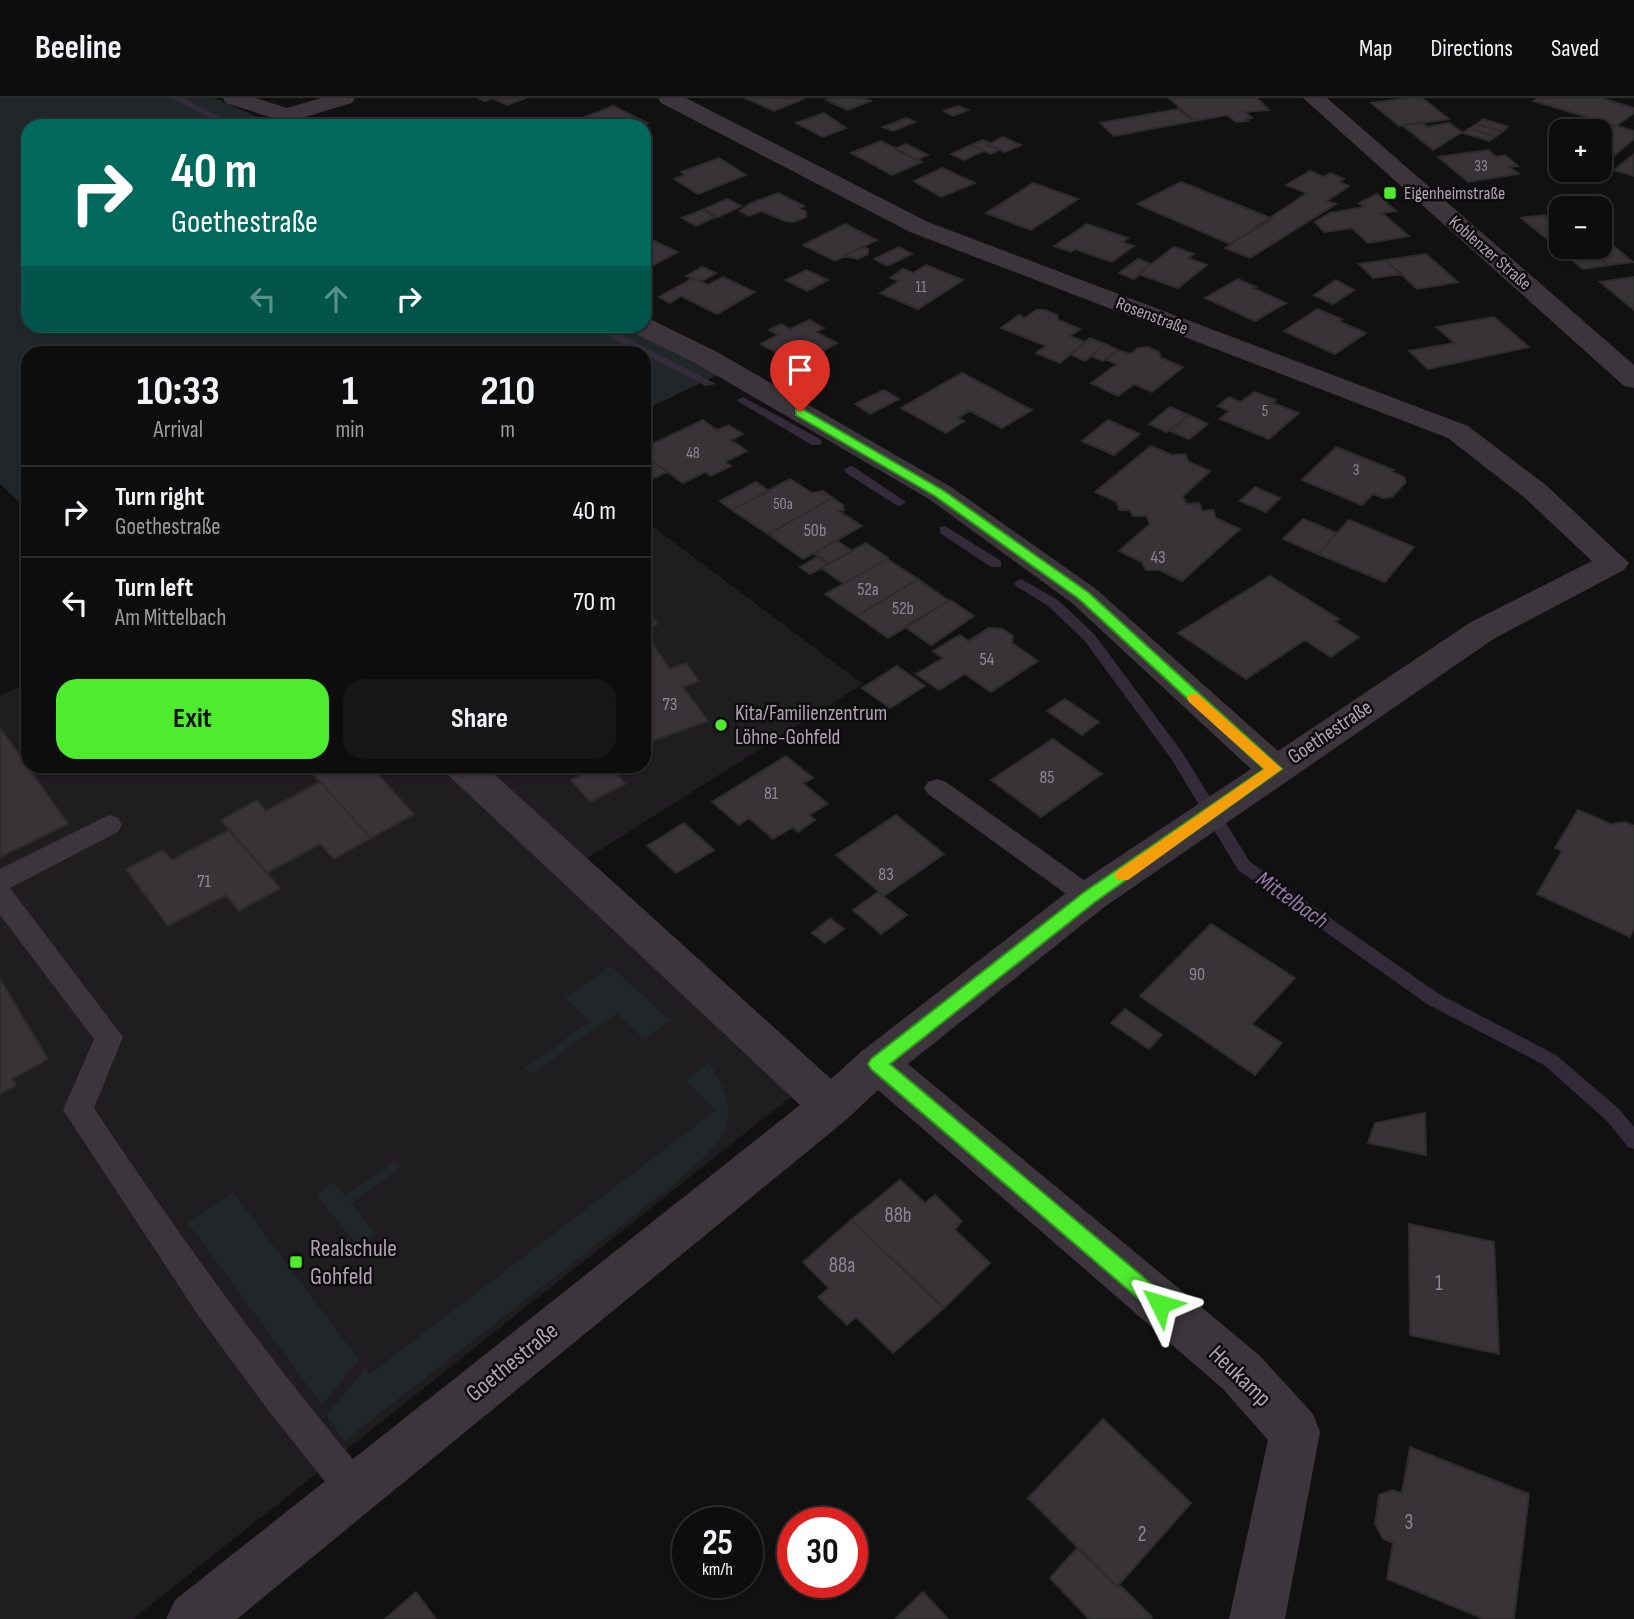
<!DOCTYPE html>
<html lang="en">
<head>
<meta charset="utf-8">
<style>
  body { margin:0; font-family:"Sofia Sans Condensed",sans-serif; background:#171617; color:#f1f3f6; height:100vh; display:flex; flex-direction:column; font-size:26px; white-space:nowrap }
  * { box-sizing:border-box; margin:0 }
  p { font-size:23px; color:#9b9c9e }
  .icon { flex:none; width:38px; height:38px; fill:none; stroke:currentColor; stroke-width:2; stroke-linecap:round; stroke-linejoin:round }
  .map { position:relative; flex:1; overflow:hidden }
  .panel { position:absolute; left:21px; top:248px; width:630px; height:427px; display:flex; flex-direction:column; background:#0e0d0e; border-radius:21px; box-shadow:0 2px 5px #0004,0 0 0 2px #2e2d2e }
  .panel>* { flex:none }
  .guide { position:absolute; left:21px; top:21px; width:630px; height:214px; border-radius:21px; box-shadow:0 2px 5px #0004,0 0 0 2px #2e2d2e; background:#00695c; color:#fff; overflow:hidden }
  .controls { position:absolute; left:1549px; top:21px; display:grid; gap:14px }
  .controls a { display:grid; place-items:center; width:63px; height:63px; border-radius:14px; background:#0e0d0e; box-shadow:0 2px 5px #0004,0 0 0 2px #2e2d2e; font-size:35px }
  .speed { position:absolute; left:672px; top:1409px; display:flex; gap:14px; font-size:35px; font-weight:700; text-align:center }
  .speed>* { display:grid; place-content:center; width:91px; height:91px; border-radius:50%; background:#0e0d0e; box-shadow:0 2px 5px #0004,0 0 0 2px #2e2d2e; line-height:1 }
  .speed small { font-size:18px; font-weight:400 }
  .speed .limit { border:10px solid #d22; background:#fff; color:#111 }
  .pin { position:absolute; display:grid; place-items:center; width:60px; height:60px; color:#fff; margin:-72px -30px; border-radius:50% 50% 50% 0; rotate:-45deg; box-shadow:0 0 7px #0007 }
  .pin .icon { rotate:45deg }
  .me { position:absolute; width:77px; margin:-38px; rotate:310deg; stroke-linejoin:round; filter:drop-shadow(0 0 5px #0008) }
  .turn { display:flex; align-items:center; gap:24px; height:147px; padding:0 35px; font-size:32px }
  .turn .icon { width:91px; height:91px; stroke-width:2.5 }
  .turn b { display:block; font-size:49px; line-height:60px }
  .lanes { display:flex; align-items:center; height:66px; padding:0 35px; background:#0003; justify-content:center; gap:35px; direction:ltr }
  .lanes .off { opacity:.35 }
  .eta { display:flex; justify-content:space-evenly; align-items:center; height:119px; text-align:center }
  .eta b { font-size:42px; font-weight:700; line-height:49px }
  .action { display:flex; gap:14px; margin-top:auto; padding:14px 35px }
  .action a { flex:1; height:80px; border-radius:21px; background:#4eeb2f; color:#111; font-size:28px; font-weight:700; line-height:80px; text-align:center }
  .action a+a { background:#171617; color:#f1f3f6 }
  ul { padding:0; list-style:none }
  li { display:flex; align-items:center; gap:21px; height:91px; padding:0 35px; border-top:2px solid #2e2d2e }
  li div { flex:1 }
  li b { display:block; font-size:26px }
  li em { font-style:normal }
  header { display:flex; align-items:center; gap:42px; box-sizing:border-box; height:98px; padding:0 35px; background:#0e0d0e; border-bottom:2px solid #2e2d2e }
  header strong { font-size:33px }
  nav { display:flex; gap:38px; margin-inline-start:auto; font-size:24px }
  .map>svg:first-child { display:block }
  .built { fill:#1f1d1f }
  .green { fill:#212729 }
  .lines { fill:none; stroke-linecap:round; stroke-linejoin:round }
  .stream { fill:#342b3a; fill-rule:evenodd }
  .building { fill:#373337; stroke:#2e2b2d; stroke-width:2 }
  .service { fill:#3c363c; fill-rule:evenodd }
  .minor { fill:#3c363c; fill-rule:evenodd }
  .tertiary { fill:#3c363c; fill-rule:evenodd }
  .route { fill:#4eeb2f; stroke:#33991f; stroke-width:2 }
  .slow { fill:#f59e0b }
  .poi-dot { fill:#4eeb2f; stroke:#0d0c0d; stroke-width:2.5 }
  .labels { text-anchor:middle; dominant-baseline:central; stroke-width:5; stroke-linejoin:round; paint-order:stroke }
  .far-number-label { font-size:16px; fill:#928693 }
  .far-poi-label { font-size:18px; fill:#b0a2b2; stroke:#0d0c0d; text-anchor:start }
  .far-street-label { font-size:18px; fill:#b0a2b2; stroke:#0d0c0d }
  .number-label { font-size:18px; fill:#928693 }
  .poi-label { font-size:21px; fill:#b0a2b2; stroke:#0d0c0d; text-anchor:start }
  .street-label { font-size:21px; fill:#b0a2b2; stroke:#0d0c0d }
  .near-number-label { font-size:21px; fill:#928693 }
  .water-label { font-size:23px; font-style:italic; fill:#9b79ad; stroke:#0d0c0d }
  .near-poi-label { font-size:24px; fill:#b0a2b2; stroke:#0d0c0d; text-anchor:start }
  .near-street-label { font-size:24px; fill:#b0a2b2; stroke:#0d0c0d }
</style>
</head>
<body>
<header>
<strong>Beeline</strong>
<nav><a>Map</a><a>Directions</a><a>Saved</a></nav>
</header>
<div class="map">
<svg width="1634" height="1521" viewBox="0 0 1634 1521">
  <rect width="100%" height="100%" fill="#121112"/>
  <path class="built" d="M644 422 863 586 586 761 797 994 133 1521H0V598L28 585V668H644Z"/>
  <path class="green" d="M0 0H215L277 28H28V228H633L726 273 644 312V256H28V412L0 386Z
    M611 868 670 923 644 941 617 915 531 976 525 969 590 924 565 899Z
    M709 965C747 1022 724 1041 681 1081L344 1343 327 1317 365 1270 370 1276 716 1012 685 982Z
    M395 1062 401 1069 351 1106 376 1136 359 1149 316 1097 334 1084 346 1098Z
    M233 1094 359 1262 322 1307 188 1125Z"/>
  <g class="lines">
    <path class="stream" d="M171 0H182L239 28H227Z
      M589 228H603L716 286 706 288Z
      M743 299 820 341 822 344 820 347H812L739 304 737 302Z
      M850 368 854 369 906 404 900 408 896 407 846 375 844 372Z
      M945 428 1001 463V469H991L940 435V429Z
      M1021 481 1058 502 1094 536 1182 654 1250 764 1439 896 1556 957 1619 1011 1634 1029V1051L1628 1049 1607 1023 1544 967 1427 906 1238 772 1172 662 1084 542 1048 508 1016 488 1014 485Z"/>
  </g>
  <path class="building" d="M478 0H526L507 7 492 0 485 3Z
    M745 0H803L804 1 774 13Z
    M831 0H864L871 3 847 12 826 2Z
    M1169 0H1257L1269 12 1245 14 1252 20 1246 21 1248 23 1236 24 1227 17 1194 23Z
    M1409 0H1422L1449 21 1399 28 1371 5Z
    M1538 0H1601L1634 10V15L1616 28 1534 3Z
    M613 8 647 25 638 28H590L577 22Z
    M958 8 968 12 953 18 944 13Z
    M1178 11 1194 23 1114 38 1100 25Z
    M824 15 846 30 823 39 796 25Z
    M906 20 915 24 893 33 883 29Z
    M1590 20 1634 33V41L1610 61 1600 58V33H1573Z
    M1483 21 1508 29 1502 34 1477 26Z
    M1422 24 1427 29 1449 25 1462 34 1433 52 1402 27Z
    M1477 26 1502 34 1495 39 1470 30Z
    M1470 30 1495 39 1489 43 1463 35Z
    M1003 39 1021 47 1005 54 987 47Z
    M983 42 990 45 987 47 999 52 991 56 971 47Z
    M881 43 917 62 922 64 892 77 851 55Z
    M906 46 928 57 917 62 895 51Z
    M971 47 984 53 964 62 951 56Z
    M1488 52 1496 59 1505 57 1518 68 1509 69 1519 76 1468 84 1438 59Z
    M1633 57 1634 78 1614 72Z
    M719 60 746 77 698 96 674 81 685 77 681 74Z
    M942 70 975 85 941 99 914 83Z
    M1310 73 1324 79 1330 75 1344 81 1339 84 1349 88 1327 103 1336 106 1250 160 1225 150 1307 95 1286 87Z
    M1181 84 1268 119 1272 121 1230 146 1137 106Z
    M1033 85 1078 101 1031 132 986 115Z
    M778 95 804 108 800 110 806 114V119L794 124 785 123 761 113 749 118 740 113 749 106Z
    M1377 96 1396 113 1382 115 1409 138 1368 145 1352 130 1324 134 1315 124 1330 115 1365 109 1359 105Z
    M727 101 741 108 718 119 704 111Z
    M702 112 716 119 696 128 682 120Z
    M1544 117 1546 119 1561 117V142L1551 144 1521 120Z
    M845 126 877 142 835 163 803 147Z
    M1087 126 1128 140 1122 144 1134 148 1112 164 1075 151 1071 154 1054 148Z
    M1600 137 1633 164 1609 167 1586 149H1600Z
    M644 138 678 154 644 172Z
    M1561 142V149H1586L1609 167 1583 171 1551 144Z
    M863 149 868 151V156L858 161 844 158Z
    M899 149 912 156 887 168 874 161Z
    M1174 149 1194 156 1188 160 1207 167 1178 190 1138 176Z
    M1426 156 1458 184 1417 191 1386 162Z
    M1138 161 1151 166 1134 181 1119 175Z
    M1386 162 1401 176 1373 180 1359 166Z
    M926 167 963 182 918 211 880 195 899 183 890 180 903 171 913 175Z
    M702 169 716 175 701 184 686 178Z
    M806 172 828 182 807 193 786 182Z
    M723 179 755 194 717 216 681 198 670 205 659 199 693 180 708 187Z
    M1634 179V212L1600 184Z
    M1238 181 1256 189 1253 190 1286 205 1255 223 1205 200Z
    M1336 182 1354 192 1333 206 1314 197Z
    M1317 211 1342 221 1338 223 1366 235 1335 256 1284 233Z
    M1036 212H1045L1057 217 1058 222 1080 231 1070 238 1085 244 1060 265 1036 255 1046 248 1001 230 1019 217 1025 220Z
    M1494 219 1529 249 1428 271 1409 253 1455 245 1436 229Z
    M809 222 824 230 816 234 837 245 817 256 822 260 804 270 761 246 778 237 769 232 781 226 790 231Z
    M1090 240 1105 246 1085 263 1070 256Z
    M1105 246 1118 252 1103 263 1091 258Z
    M1148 249 1159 254 1161 260 1183 269 1152 294 1134 286 1118 298 1091 285 1117 266 1105 261 1118 252 1130 256 1138 250Z
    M962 275 1032 312 1002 330 970 313 958 320 964 323 946 335 901 310Z
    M884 292 899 301 870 316 855 306Z
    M1255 294 1276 302 1273 305 1299 315 1269 341 1220 321 1229 313 1218 308 1229 299 1240 304Z
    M1170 309 1189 317 1167 334 1149 326Z
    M1189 317 1208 326 1189 341 1170 333Z
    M703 322 717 332 729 327 743 336 731 342 747 353 725 364 731 368 711 378 705 374 683 385 644 357V350Z
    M1108 322 1140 336 1114 357 1082 343Z
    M1151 348 1172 357 1185 356 1189 364 1210 373 1183 398 1186 406 1199 405 1202 413 1213 412 1216 420 1240 431 1182 483 1159 472H1146L1142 464 1119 453 1150 426 1147 418H1133L1130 412H1119L1117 404 1095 394Z
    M1336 349 1394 372 1392 374 1404 379 1406 384 1392 399 1383 400 1373 396 1362 407 1302 382Z
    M644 357 667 374 644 385Z
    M790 381 812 395 823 393 833 400 768 436 732 412Z
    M756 384 769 393 732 412 720 403Z
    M1255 389 1280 400 1266 414 1240 403Z
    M833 400 843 407 844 412 839 413 862 428 803 461 768 436Z
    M1303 421 1337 435 1318 456 1283 441Z
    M1349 422 1414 449 1385 484 1318 456Z
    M836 442 852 453 829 466 814 456Z
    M866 445 888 460 844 486 821 470Z
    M819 458 829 466 810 476 800 469Z
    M887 461 918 481 857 518 825 496Z
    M1270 478 1339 521 1334 523 1359 539 1331 559 1305 542 1246 581 1178 535Z
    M918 481 949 503 888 540 857 518Z
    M950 502 974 518 931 547 905 529Z
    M644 507 657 526 644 532Z
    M989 530 1002 531 1013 538 1012 545 1038 563 991 594 965 576 939 592 916 576 943 560 933 553 960 537 968 543Z
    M644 534 670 571 686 565 699 583 683 589 708 623 649 644 644 637Z
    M897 568 925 588 890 610 862 590Z
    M1065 601 1099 624 1082 637 1047 613Z
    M1 631 68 726 0 759V632Z
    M1053 641 1102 676 1041 719 991 682Z
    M786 658 813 680 803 685 828 706 809 717 815 722 798 734 793 729 773 741 749 720 739 727 712 704Z
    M322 668H370L414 716 371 740 311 674Z
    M598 668H610L625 686 590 704 571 682Z
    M320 684 371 740 334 761 320 746 267 775 221 722 257 702 266 713Z
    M1578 712 1611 726 1626 724 1634 728V830L1630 839 1537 796 1562 753 1555 750Z
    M896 717 944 756 884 798 836 757Z
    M684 725 714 752 676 775 647 748Z
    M229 732 280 790 239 813 226 797 168 828 126 771 163 752 172 762Z
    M878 794 907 817 881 836 853 812Z
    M830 820 844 831 825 845 812 835Z
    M1211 826 1295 880 1252 926 1282 945 1255 977 1140 898Z
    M0 881 48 961 12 981 16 987 0 996Z
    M1125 911 1162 937 1149 951 1111 925Z
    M1425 1015 1426 1057 1368 1045 1375 1025Z
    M900 1082 925 1105 935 1097 962 1123 955 1132 990 1165 944 1210 851 1122Z
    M851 1122 944 1210 893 1255 856 1219 847 1227 818 1199 829 1190 803 1164Z
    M1409 1126 1494 1144 1499 1256 1410 1237Z
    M1103 1321 1191 1405 1117 1489 1028 1400Z
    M1410 1349 1529 1396 1514 1521H1484L1387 1481 1393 1445 1383 1441 1375 1426 1379 1397 1392 1392 1402 1395Z
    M1077 1450 1117 1489 1121 1488 1152 1519 1151 1521H1089L1050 1480Z
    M416 1494 436 1521H385Z
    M923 1494 948 1521H895Z"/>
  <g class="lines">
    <path class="service" d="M937 681 946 684 1098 792 1102 799 1098 806 1089 809 1080 806 928 696 924 690 928 684Z
      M109 717 118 720 122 727 118 734 10 790 123 939 94 1010C179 1138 268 1261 367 1378L372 1391 367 1404 354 1409 341 1404 268 1312 198 1217 63 1012 94 941 0 817V771Z"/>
    <path class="minor" d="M223 0H256L287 10 321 0H355L352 5 305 19 314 28H288L279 22 226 5Z
      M658 0H686L928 124 1468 328 1547 388 1629 465 1624 472 1495 540 1103 810 908 966 1259 1257 1313 1316 1320 1334 1285 1521H1229L1268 1342 1223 1291 878 992 847 1021 237 1521H166L175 1502 800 1007 448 677 443 668H485L831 981 862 953 1075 788 1251 671 1072 505 929 401 697 266 632 234 629 228H644V220L652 222 717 254 951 389 1096 491 1278 653 1471 524 1592 463 1525 400 1448 340 910 134 661 5Z"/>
    <path class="tertiary" d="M1303 0H1327L1634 267V290L1624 288Z"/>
  </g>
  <path class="route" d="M796 312H804L944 393 1089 495 1282 671 1095 804 890 966 1167 1199 1170 1206 1167 1213 1160 1215 1153 1213 871 971 868 966 871 961 1083 795 1264 671 1079 501 935 398 796 317Z"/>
  <path class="slow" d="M1194 595 1199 597 1282 671 1128 782H1117L1114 777 1117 773 1264 671 1189 604 1187 600 1189 597Z"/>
  <g class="poi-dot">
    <rect x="1383" y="88" width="14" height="14" rx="3.5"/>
    <circle cx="721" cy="627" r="7"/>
    <rect x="289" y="1157" width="14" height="14" rx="3.5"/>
  </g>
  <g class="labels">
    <g class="far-number-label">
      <text x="1481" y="68">33</text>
      <text x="921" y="189">11</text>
      <text x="1265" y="313">5</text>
      <text x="693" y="355">48</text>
      <text x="1356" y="372">3</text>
      <text x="783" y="406">50a</text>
    </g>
    <g class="far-poi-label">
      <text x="1404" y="95">Eigenheimstraße</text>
    </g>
    <g class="far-street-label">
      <text transform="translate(1490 155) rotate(41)">Koblenzer Straße</text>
      <text transform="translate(1152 218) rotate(21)">Rosenstraße</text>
    </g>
    <g class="number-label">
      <text x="815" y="432">50b</text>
      <text x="1158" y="459">43</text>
      <text x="868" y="491">52a</text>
      <text x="903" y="510">52b</text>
      <text x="987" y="561">54</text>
      <text x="670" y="606">73</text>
      <text x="1047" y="679">85</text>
      <text x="771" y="695">81</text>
      <text x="886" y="776">83</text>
      <text x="204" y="783">71</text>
      <text x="1197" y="876">90</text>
    </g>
    <g class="poi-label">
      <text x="735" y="615">Kita/Familienzentrum<tspan x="735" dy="24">Löhne-Gohfeld</tspan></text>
    </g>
    <g class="street-label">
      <text transform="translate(1330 634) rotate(-34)">Goethestraße</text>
    </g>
    <g class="near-number-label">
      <text x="898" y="1117">88b</text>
      <text x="842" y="1167">88a</text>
      <text x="1439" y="1185">1</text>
      <text x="1409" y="1424">3</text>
      <text x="1142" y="1436">2</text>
    </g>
    <g class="water-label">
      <text transform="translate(1292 802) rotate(35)">Mittelbach</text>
    </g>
    <g class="near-poi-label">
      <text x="310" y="1150">Realschule<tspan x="310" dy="28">Gohfeld</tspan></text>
    </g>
    <g class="near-street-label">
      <text transform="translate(512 1264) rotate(-39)">Goethestraße</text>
      <text transform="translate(1240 1278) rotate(44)">Heukamp</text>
    </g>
  </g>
</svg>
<div class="controls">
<a>+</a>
<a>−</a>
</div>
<div class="speed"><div>25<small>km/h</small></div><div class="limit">30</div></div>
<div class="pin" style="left:800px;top:314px;background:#d93025"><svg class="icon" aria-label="arrive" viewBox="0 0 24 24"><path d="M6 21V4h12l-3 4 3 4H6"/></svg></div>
<svg class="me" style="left:1160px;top:1206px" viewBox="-20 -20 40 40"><path d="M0-17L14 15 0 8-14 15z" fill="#4eeb2f" stroke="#fff" stroke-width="4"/></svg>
<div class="guide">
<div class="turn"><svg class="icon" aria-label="right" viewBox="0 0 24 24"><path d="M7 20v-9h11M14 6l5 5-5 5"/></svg><div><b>40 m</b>Goethestraße</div></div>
<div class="lanes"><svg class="icon off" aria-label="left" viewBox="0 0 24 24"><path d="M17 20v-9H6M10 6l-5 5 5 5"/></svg><svg class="icon off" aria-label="ahead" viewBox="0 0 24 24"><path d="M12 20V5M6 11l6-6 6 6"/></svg><svg class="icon" aria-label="right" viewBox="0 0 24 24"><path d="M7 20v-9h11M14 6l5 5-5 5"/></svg></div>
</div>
<section class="panel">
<div class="eta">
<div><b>10:33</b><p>Arrival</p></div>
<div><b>1</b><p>min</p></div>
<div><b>210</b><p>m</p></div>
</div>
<ul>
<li><svg class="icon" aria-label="right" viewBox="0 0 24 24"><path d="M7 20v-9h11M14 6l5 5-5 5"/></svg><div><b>Turn right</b><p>Goethestraße</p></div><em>40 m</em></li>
<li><svg class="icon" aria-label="left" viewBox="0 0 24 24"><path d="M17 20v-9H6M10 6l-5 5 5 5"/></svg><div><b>Turn left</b><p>Am Mittelbach</p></div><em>70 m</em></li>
</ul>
<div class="action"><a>Exit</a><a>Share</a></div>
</section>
</div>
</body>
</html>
